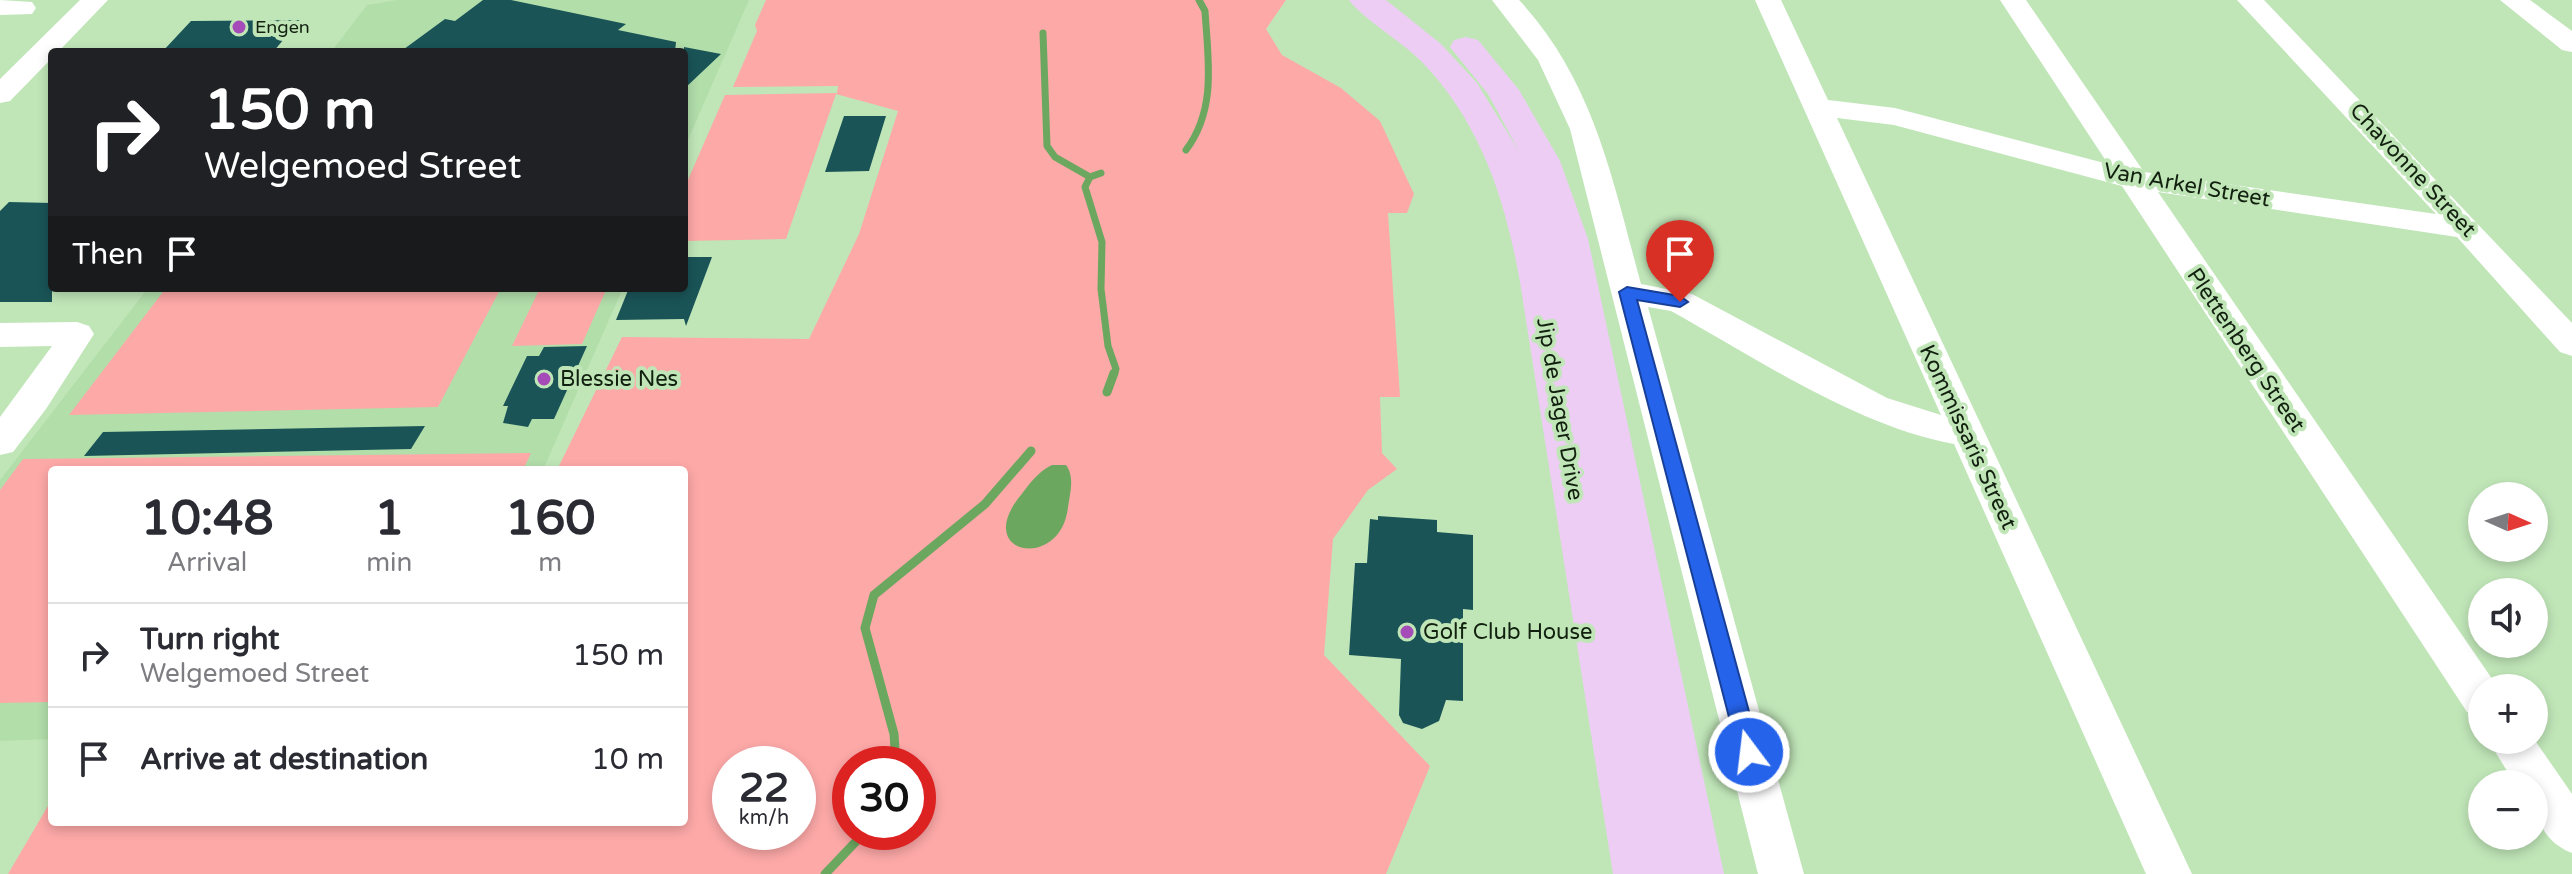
<!DOCTYPE html>
<html lang="en">
<head>
<meta charset="utf-8">
<style>
  body { margin:0; font-family:"Varela Round",sans-serif; background:#f7f7f7; color:#2b2b33; height:100vh; display:flex; flex-direction:column; font-size:30px; white-space:nowrap }
  * { box-sizing:border-box; margin:0 }
  p { font-size:26px; color:#7c7c81 }
  .icon { flex:none; width:44px; height:44px; fill:none; stroke:currentColor; stroke-width:2; stroke-linecap:round; stroke-linejoin:round }
  .map { position:relative; flex:1; overflow:hidden }
  .side { position:absolute; left:48px; top:466px; width:640px; height:360px; display:flex; flex-direction:column; background:#fff; border-radius:8px; box-shadow:0 4px 12px #0003 }
  .side>* { flex:none }
  .hud { position:absolute; left:48px; top:48px; width:640px; height:244px; border-radius:8px; box-shadow:0 4px 12px #0003; background:#202124; color:#fff; overflow:hidden }
  .needle { width:52px; rotate:93deg }
  .buttons { position:absolute; left:2468px; top:482px; display:grid; gap:16px }
  .buttons a { display:grid; place-items:center; width:80px; height:80px; border-radius:50%; background:#fff; box-shadow:0 4px 12px #0003; font-size:40px }
  .speed { position:absolute; left:712px; top:746px; display:flex; gap:16px; font-size:40px; font-weight:700; text-align:center }
  .speed>* { display:grid; place-content:center; width:104px; height:104px; border-radius:50%; background:#fff; box-shadow:0 4px 12px #0003; line-height:1 }
  .speed small { font-size:20px; font-weight:400 }
  .speed .limit { border:12px solid #d22; background:#fff; color:#111 }
  .pin { position:absolute; display:grid; place-items:center; width:68px; height:68px; color:#fff; margin:-82px -34px; border-radius:50% 50% 50% 0; rotate:-45deg; box-shadow:0 0 8px #0007 }
  .pin .icon { rotate:45deg }
  .me { position:absolute; width:88px; margin:-44px; rotate:345deg; stroke-linejoin:round; filter:drop-shadow(0 0 6px #0008) }
  .turn { display:flex; align-items:center; gap:28px; height:168px; padding:0 24px; font-size:36px }
  .turn .icon { width:104px; height:104px; stroke-width:2.5 }
  .turn b { display:block; font-size:56px; line-height:68px }
  .then { display:flex; align-items:center; height:76px; padding:0 24px; background:#0003; gap:16px; font-size:30px }
  .eta { display:flex; justify-content:space-evenly; align-items:center; height:136px; text-align:center }
  .eta b { font-size:48px; font-weight:700; line-height:56px }
  ul { padding:0; list-style:none }
  li { display:flex; align-items:center; gap:24px; height:104px; padding:0 24px; border-top:2px solid #e1e1e2 }
  li div { flex:1 }
  li b { display:block; font-size:30px }
  li em { font-style:normal }
  .map>svg:first-child { display:block }
  .built { fill:#b2deaa }
  .green { fill:#fda9a8; fill-rule:evenodd }
  .water { fill:#6ba75f }
  .lines { fill:none; stroke-linecap:round; stroke-linejoin:round }
  .stream-far1 { stroke:#6ba75f; stroke-width:7 }
  .stream { stroke:#6ba75f; stroke-width:9 }
  .building { fill:#1a5457 }
  .minor { fill:#fff; fill-rule:evenodd }
  .major { fill:#eecdf5; fill-rule:evenodd }
  .route { fill:#2563eb; stroke:#184099; stroke-width:2 }
  .poi-dot { fill:#a54cb8; stroke:#c0e6b8; stroke-width:3 }
  .labels { text-anchor:middle; dominant-baseline:central; stroke-width:8; stroke-linejoin:round; paint-order:stroke }
  .far-poi-label { font-size:18px; fill:#12200f; stroke:#c0e6b8; text-anchor:start }
  .street-label { font-size:22px; fill:#12200f; stroke:#c0e6b8 }
  .poi-label { font-size:22px; fill:#12200f; stroke:#c0e6b8; text-anchor:start }
</style>
</head>
<body>
<div class="map">
<svg width="2572" height="874" viewBox="0 0 2572 874">
  <rect width="100%" height="100%" fill="#c0e6b8"/>
  <path class="built" d="M397 0H749L684 149V52H331L367 5Z
    M148 288H623L543 470H52V739L0 741V480Z"/>
  <path class="green" d="M766 0H1286L1266 29 1282 55 1341 88 1380 121 1414 194 1407 213H1388L1400 397H1380L1382 453 1397 469 1368 490 1333 539 1324 655 1430 766 1386 874H8L52 799V822H684V470H557L622 337 809 339 859 234 898 111 836 94 786 239 684 241V189L725 95 837 93 838 86 733 87 757 31 755 25ZM730 764H798V832H730ZM850 764H918V832H850Z
    M166 288H501L438 407 69 415Z
    M540 288H607L582 344 512 346Z
    M531 453 523 470H52V702L0 703V490L23 459Z"/>
  <path class="water" d="M1052 465H1066C1075 477 1070 493 1068 507 1061 572 971 555 1021 495 1030 483 1039 471 1052 465Z"/>
  <g class="lines">
    <path class="stream-far1" d="M1043 33 1047 146 1055 157 1090 177
      M1186 150C1217 109 1208 59 1205 11L1199 0
      M1101 173 1090 177 1085 187 1102 242 1101 289 1108 346 1116 369 1114 375"/>
    <path class="stream" d="M1107 392 1114 373
      M896 764 894 734 865 628 874 595 985 504 1031 451
      M825 874 865 832"/>
  </g>
  <path class="building" d="M483 0H511L626 24 618 30 676 42 675 52H400L445 19 455 21Z
    M300 20 273 52H162L191 21Z
    M684 47 721 54 684 89Z
    M844 116H886L869 171 825 172Z
    M9 202 52 203V302H0V211Z
    M684 257H712L686 326 684 319 616 320 629 288H684Z
    M587 346 554 419H532L528 427 503 423 508 406H503L527 356H539L544 347Z
    M425 426 411 449 84 456 103 432Z
    M1378 516 1437 520V532L1473 535V610L1463 609V701L1446 700 1439 721 1422 729 1403 723 1399 715 1401 659 1349 655 1355 563H1367L1370 519 1378 520Z"/>
  <g class="lines">
    <path class="minor" d="M0 0 32 2 36 8 32 14 0 15Z
      M80 0H108L58 52H52V58L10 101 0 103V79Z
      M1492 0H1519C1594 80 1613 182 1641 284L1692 294 1887 398 1941 415 1755 0H1781L1828 100 1895 108 2108 164 2000 0H2026L2144 172 2436 214 2237 0H2264L2572 323V356L2560 352 2457 237 2158 192 2497 686 2482 688V717L2467 712 2122 186 1894 125 1837 118 2192 874H2146L1954 444C1856 426 1758 359 1671 311L1648 307 1804 874H1758L1570 129 1538 60Z
      M2500 0H2530L2572 31V52L2562 50Z
      M77 322 89 326 94 334 46 409 13 452 0 455V417L52 346 0 347V323Z
      M2534 739 2572 794V853C2541 841 2534 815 2534 784H2515L2488 740Z"/>
    <path class="major" d="M1349 0H1386L1441 44 1477 83 1520 153 1488 94 1450 47 1454 40 1466 37 1478 40 1519 90 1560 161 1588 239 1724 874H1613L1520 282C1505 199 1481 122 1420 60 1401 41 1362 18 1349 0Z"/>
  </g>
  <path class="route" d="M1627 287 1680 296 1688 302 1680 307 1637 300 1760 752 1757 759 1749 761 1741 759 1738 752 1619 292Z"/>
  <g class="poi-dot">
    <circle cx="239" cy="27" r="8"/>
    <circle cx="544" cy="379" r="8"/>
    <circle cx="1407" cy="632" r="8"/>
  </g>
  <g class="labels">
    <g class="far-poi-label">
      <text x="255" y="27">Engen</text>
    </g>
    <g class="street-label">
      <text transform="translate(2413 170) rotate(47)">Chavonne Street</text>
      <text transform="translate(2187 185) rotate(10)">Van Arkel Street</text>
      <text transform="translate(2246 350) rotate(56)">Plettenberg Street</text>
      <text transform="translate(1560 409) rotate(80)">Jip de Jager Drive</text>
      <text transform="translate(1968 437) rotate(65)">Kommissaris Street</text>
    </g>
    <g class="poi-label">
      <text x="560" y="379">Blessie Nes</text>
      <text x="1423" y="632">Golf Club House</text>
    </g>
  </g>
</svg>
<div class="buttons">
<a><svg class="needle" viewBox="-14 -14 28 28"><path d="M0-13l5 13h-10z" fill="#e53935"/><path d="M0 13l5-13h-10z" fill="#7c7c81"/></svg></a>
<a><svg class="icon" aria-label="sound" viewBox="0 0 24 24"><path d="M4 9h4l5-4v14l-5-4H4zM17 9q2 3 0 6"/></svg></a>
<a>+</a>
<a>−</a>
</div>
<div class="speed"><div>22<small>km/h</small></div><div class="limit">30</div></div>
<div class="pin" style="left:1680px;top:302px;background:#d93025"><svg class="icon" aria-label="arrive" viewBox="0 0 24 24"><path d="M6 21V4h12l-3 4 3 4H6"/></svg></div>
<svg class="me" style="left:1749px;top:752px" viewBox="-20 -20 40 40"><circle r="17" fill="#2563eb" stroke="#fff" stroke-width="3"/><path d="M0-11L8 9 0 5-8 9z" fill="#fff"/></svg>
<div class="hud">
<div class="turn"><svg class="icon" aria-label="right" viewBox="0 0 24 24"><path d="M7 20v-9h11M14 6l5 5-5 5"/></svg><div><b>150 m</b>Welgemoed Street</div></div>
<div class="then">Then<svg class="icon" aria-label="arrive" viewBox="0 0 24 24"><path d="M6 21V4h12l-3 4 3 4H6"/></svg></div>
</div>
<section class="side">
<div class="eta">
<div><b>10:48</b><p>Arrival</p></div>
<div><b>1</b><p>min</p></div>
<div><b>160</b><p>m</p></div>
</div>
<ul>
<li><svg class="icon" aria-label="right" viewBox="0 0 24 24"><path d="M7 20v-9h11M14 6l5 5-5 5"/></svg><div><b>Turn right</b><p>Welgemoed Street</p></div><em>150 m</em></li>
<li><svg class="icon" aria-label="arrive" viewBox="0 0 24 24"><path d="M6 21V4h12l-3 4 3 4H6"/></svg><div><b>Arrive at destination</b></div><em>10 m</em></li>
</ul>
</section>
</div>
</body>
</html>
